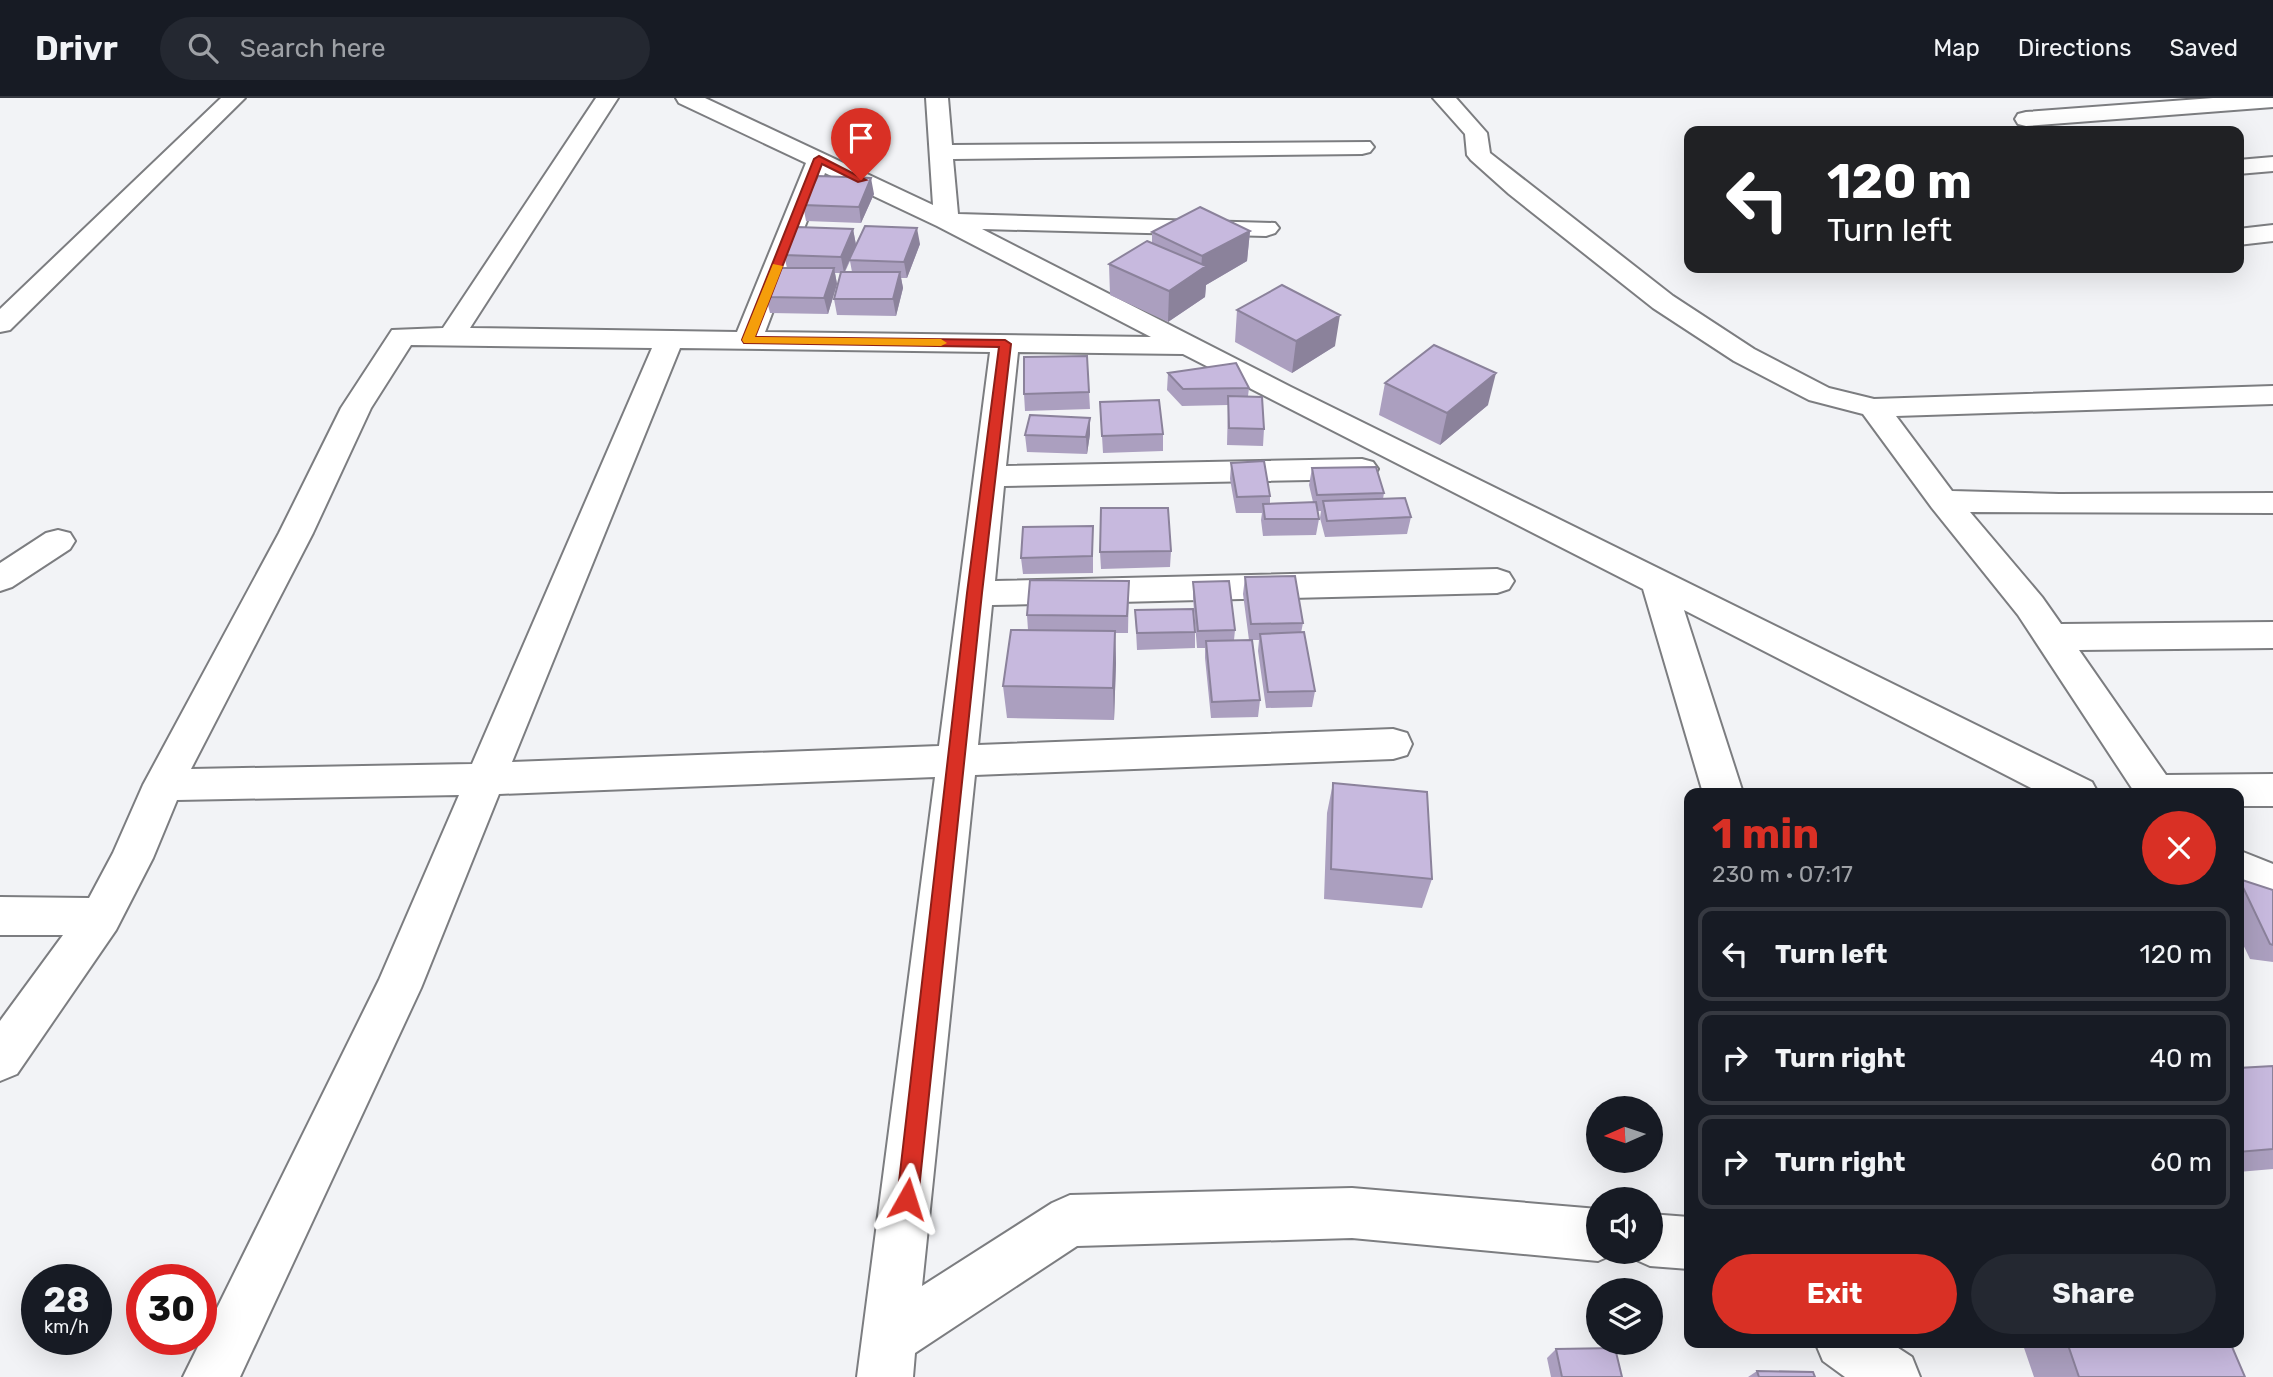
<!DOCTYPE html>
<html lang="en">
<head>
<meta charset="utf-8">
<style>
  body { margin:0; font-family:Rubik,sans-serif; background:#242831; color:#f1f3f6; height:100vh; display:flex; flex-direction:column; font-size:26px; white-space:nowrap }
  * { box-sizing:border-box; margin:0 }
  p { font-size:23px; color:#9ea1a6 }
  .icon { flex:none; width:38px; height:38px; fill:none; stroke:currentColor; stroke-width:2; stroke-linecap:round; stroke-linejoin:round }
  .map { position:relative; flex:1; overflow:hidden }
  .details { position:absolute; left:1684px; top:690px; width:560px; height:560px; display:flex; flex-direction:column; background:#171b24; border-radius:14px; box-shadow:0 7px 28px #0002 }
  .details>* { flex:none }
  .top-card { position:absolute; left:1684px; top:28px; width:560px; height:147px; border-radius:14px; box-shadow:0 7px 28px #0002; background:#202124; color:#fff; overflow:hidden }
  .needle { width:46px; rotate:267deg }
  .controls { position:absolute; left:1586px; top:998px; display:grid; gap:14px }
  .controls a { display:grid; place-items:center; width:77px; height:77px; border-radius:50%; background:#171b24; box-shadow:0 7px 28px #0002; font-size:35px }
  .speed { position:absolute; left:21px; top:1166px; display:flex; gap:14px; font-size:35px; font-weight:700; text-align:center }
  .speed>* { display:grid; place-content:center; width:91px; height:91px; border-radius:50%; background:#171b24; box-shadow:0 7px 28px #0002; line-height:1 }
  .speed small { font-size:18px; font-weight:400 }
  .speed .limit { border:10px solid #d22; background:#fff; color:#111 }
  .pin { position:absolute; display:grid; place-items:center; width:60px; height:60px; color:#fff; margin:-72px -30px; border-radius:50% 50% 50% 0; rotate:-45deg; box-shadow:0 0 7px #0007 }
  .pin .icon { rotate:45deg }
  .me { position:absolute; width:77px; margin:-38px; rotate:6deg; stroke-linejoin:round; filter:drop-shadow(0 0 5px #0008) }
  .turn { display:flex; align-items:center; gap:24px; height:147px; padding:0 28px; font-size:32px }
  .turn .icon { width:91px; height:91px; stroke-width:2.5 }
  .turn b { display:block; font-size:49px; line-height:60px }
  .round { display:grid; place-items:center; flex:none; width:74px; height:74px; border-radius:37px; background:#242831 }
  .head { display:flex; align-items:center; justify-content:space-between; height:119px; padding:0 28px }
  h1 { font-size:42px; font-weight:700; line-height:52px; color:#d93025 }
  .primary-button { display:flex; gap:14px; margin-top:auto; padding:14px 28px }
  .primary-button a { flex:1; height:80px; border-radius:42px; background:#d93025; color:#fff; font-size:28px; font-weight:700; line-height:80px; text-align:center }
  .primary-button a+a { background:#242831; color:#f1f3f6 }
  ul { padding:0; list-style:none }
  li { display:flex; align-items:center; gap:21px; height:94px; margin:0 14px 10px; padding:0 14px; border:4px solid #363941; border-radius:14px }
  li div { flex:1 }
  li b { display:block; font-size:26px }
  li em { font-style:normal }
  header { display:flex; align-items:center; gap:42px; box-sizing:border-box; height:98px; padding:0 35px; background:#171b24; border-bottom:2px solid #363941 }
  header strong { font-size:33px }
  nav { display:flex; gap:38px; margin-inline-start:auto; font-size:24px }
  .search { width:490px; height:63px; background:#242831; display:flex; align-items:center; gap:18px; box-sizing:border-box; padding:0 24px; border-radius:38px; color:#9ea1a6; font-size:26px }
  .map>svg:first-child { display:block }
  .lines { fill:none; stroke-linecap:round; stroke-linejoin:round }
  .minor-casing { stroke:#7c7d80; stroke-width:4 }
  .minor { fill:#fff; fill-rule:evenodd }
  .wall { fill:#ab9fbf; fill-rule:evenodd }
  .shaded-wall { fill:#8b829b }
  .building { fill:#c7b9de; stroke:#8b829b; stroke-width:2 }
  .route { fill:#d93025; stroke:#8d1f18; stroke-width:2 }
  .slow { fill:#f59e0b }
</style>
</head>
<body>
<header>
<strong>Drivr</strong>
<div class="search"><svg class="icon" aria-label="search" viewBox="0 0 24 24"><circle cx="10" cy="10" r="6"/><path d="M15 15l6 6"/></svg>Search here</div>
<nav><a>Map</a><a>Directions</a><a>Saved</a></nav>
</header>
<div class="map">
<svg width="2273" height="1279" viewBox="0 0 2273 1279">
  <rect width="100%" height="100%" fill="#f2f3f6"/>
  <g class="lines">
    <g class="minor-casing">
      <path id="minor" d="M221 0H245L10 232 0 234V211Z
        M596 0H618L470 230 737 234 806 65 679 5 676 0H705L933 107 926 0H948L952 47 1370 44 1374 49 1370 54 1362 56 953 61 958 116 1275 125 1279 130 1275 135 1266 138 982 131 1291 289 2092 684 2098 695H2041L1684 512 1743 695H1703L1643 491 1183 256 1018 254 1006 368 1362 361 1373 364 1378 371 1373 378 1362 381 1004 388 995 483 1497 471 1509 475 1514 483 1509 491 1497 495 992 507 978 647 1393 631 1407 635 1412 646 1407 657 1393 661 975 677 922 1188 1052 1105 1070 1097 1352 1090 1598 1111V1153H1617L1616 1155 1598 1163 1352 1140 1077 1148 915 1255 913 1279H857L935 679 499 696 421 890 240 1279H183L379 882 459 697 177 702 153 760 116 832 17 976 0 983V923L63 837H0V799L89 800 113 755 143 687 279 435 341 310 392 232 443 230ZM825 75 937 128 1151 239 765 234ZM411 247 652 250 472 666 191 671 313 435 371 310ZM680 250 990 254 939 648 512 664Z
        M1433 0H1456L1487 35 1490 55 1673 198 1754 251 1829 290 1874 301 2273 288V306L1896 318 1952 393 2059 396 2273 395V415L1970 414 2042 499 2061 526 2273 524V550L2079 552 2166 677 2273 676V708H2238V695H2135L2018 517 1932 410 1863 316 1809 302 1734 263 1653 210 1509 96 1471 62 1467 57 1465 36Z
        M2213 0H2273V9L2026 28 2018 26 2015 21 2018 16 2026 14Z
        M2273 59V73L2238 76V62Z
        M2273 127V143L2238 147V131Z
        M58 432 70 435 75 443 70 451 12 489 0 493V465L46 435Z
        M2238 752 2273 766V804L2238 789Z
        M1650 1116 1689 1119V1171L1650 1168 1632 1160 1629 1153H1650Z
        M1815 1244H1889L1912 1259 1920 1279H1845L1823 1263Z"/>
    </g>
    <use href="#minor" class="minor"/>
  </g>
  <path class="wall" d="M874 96 861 125 806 123 803 107Z
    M853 131 856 147 920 146 907 180H901L903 190 896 218 837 217 834 201 841 175H835L837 186 828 216 770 215 766 199 787 170 784 157ZM850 163 852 174H845Z
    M1250 133 1247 163 1206 187 1205 199 1168 224 1110 197 1109 166 1152 145V134Z
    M1237 212 1335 248 1292 275 1235 244Z
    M1087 258 1090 311 1025 313 1024 296Z
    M1168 275 1249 290 1248 298 1264 331 1263 348 1227 347 1228 307 1182 308 1167 292Z
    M1385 285 1488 307 1440 347 1379 317Z
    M1100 304 1163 336V353L1103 355Z
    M1090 336 1087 356 1027 354 1025 337Z
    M1231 365 1270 398V405L1313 404 1309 387 1312 370 1384 395 1383 401 1411 419 1407 436 1325 439 1320 420 1321 413H1317L1319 421 1316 437 1263 438 1261 422 1262 415H1236L1230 381Z
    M1093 428V475L1023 476 1021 460Z
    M1171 453 1170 469 1101 471 1100 454Z
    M1245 479 1303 525 1301 535 1315 593 1312 609 1266 610 1258 553 1259 542H1252L1260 602 1258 619 1211 620 1205 560V550H1197L1193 500V484L1235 532 1234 542H1249L1243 496Z
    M1129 483 1128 535H1115L1116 565 1114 622 1007 620 1003 588 1028 532 1027 517Z
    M1135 512 1195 534V550L1137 552Z
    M1333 685 1432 781 1422 810 1324 801 1327 715Z
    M2239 781 2273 792V864L2250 861 2238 836Z
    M2273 968V1071L2238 1074V970Z
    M2022 1244H2230L2245 1279H2034Z
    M1556 1251 1622 1279H1551L1547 1260Z
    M1757 1273 1815 1279H1748Z"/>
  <path class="shaded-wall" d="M871 80 874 96 861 125 859 109Z
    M917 130 920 146 907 180 904 164Z
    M853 131 856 147 844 175 841 159Z
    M1250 133 1247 163 1206 187 1205 199 1168 224 1169 193 1201 172 1202 158Z
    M834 170 837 186 828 216 824 200Z
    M900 174 903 190 896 218 893 201Z
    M1340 217 1335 248 1292 275 1296 243Z
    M1496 275 1488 307 1440 347 1447 315Z
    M1090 320V336L1087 356 1086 339Z
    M1115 533 1116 565 1114 622 1113 590Z"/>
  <path class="building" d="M818 78 871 80 859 109 803 107Z
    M1200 109 1250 133 1202 158 1152 134Z
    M865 128 917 130 904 164 849 162Z
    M797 129 853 131 841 159 784 157Z
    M1147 143 1206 168 1169 193 1109 166Z
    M777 170H834L824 200 766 199Z
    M841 174H900L893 201H834Z
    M1282 187 1340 217 1296 243 1237 212Z
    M1434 247 1496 275 1447 315 1385 285Z
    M1087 258 1089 294 1024 296V259Z
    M1236 265 1249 290 1183 291 1168 275Z
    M1228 298 1262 299 1264 331 1229 330Z
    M1159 302 1163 336 1102 338 1100 304Z
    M1030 317 1090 320 1086 339 1025 337Z
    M1264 363 1270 398 1237 399 1231 365Z
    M1376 369 1384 395 1317 397 1312 370Z
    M1405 400 1411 419 1327 423 1323 403Z
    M1316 404 1319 421H1265L1263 406Z
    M1101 410H1168L1171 453 1100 454Z
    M1093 428 1092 458 1021 460 1023 429Z
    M1295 478 1303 525 1251 526 1245 479Z
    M1030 482 1129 483 1127 518 1027 517Z
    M1229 483 1235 532 1198 533 1193 484Z
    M1193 511 1195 534 1137 535 1135 512Z
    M1011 532 1115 533 1113 590 1003 588Z
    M1304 534 1315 593 1268 594 1260 536Z
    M1252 542 1260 602 1212 604 1206 543Z
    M1333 685 1427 694 1432 781 1331 771Z
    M2239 781 2273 792V847L2270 846Z
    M2273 968V1051L2238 1054V970Z
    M2067 1244H2230L2245 1279H2079Z
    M1615 1250 1622 1279H1562L1556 1251Z
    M1757 1273 1813 1274 1815 1279H1759Z"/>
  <path class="route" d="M819 58 866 82 858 84 822 66 755 239 1005 242 1011 246 982 495 918 1101 915 1108 907 1111 900 1108 897 1101 967 495 999 249 744 245 742 242 814 61Z"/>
  <path class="slow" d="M773 166 783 168 755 239 941 241 947 245 941 248 744 245 742 242Z"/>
</svg>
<div class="controls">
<a><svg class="needle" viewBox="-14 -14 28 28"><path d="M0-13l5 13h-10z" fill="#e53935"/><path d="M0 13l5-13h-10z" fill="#9ea1a6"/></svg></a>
<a><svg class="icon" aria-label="sound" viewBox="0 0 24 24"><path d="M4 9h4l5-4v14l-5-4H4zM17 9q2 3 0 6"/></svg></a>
<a><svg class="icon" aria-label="layers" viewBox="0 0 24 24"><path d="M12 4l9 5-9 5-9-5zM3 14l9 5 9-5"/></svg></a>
</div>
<div class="speed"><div>28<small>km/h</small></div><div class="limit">30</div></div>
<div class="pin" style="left:861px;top:82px;background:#d93025"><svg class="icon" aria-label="arrive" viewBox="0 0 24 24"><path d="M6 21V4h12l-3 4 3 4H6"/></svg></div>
<svg class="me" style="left:907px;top:1101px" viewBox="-20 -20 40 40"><path d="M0-17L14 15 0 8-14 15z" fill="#d93025" stroke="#fff" stroke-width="4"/></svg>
<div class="top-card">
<div class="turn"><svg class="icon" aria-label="left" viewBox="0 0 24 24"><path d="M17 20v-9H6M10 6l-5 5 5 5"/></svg><div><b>120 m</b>Turn left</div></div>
</div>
<section class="details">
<div class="head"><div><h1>1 min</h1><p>230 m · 07:17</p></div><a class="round" style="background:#d93025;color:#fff"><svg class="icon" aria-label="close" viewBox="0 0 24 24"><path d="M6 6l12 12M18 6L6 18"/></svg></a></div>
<ul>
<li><svg class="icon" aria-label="left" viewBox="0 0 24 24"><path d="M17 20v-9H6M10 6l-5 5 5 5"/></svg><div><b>Turn left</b></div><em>120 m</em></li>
<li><svg class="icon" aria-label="right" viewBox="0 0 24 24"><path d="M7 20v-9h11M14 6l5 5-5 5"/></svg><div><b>Turn right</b></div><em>40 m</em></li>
<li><svg class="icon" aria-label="right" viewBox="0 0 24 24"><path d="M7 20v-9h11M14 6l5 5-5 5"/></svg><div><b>Turn right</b></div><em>60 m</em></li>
</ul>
<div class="primary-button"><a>Exit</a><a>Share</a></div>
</section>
</div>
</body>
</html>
